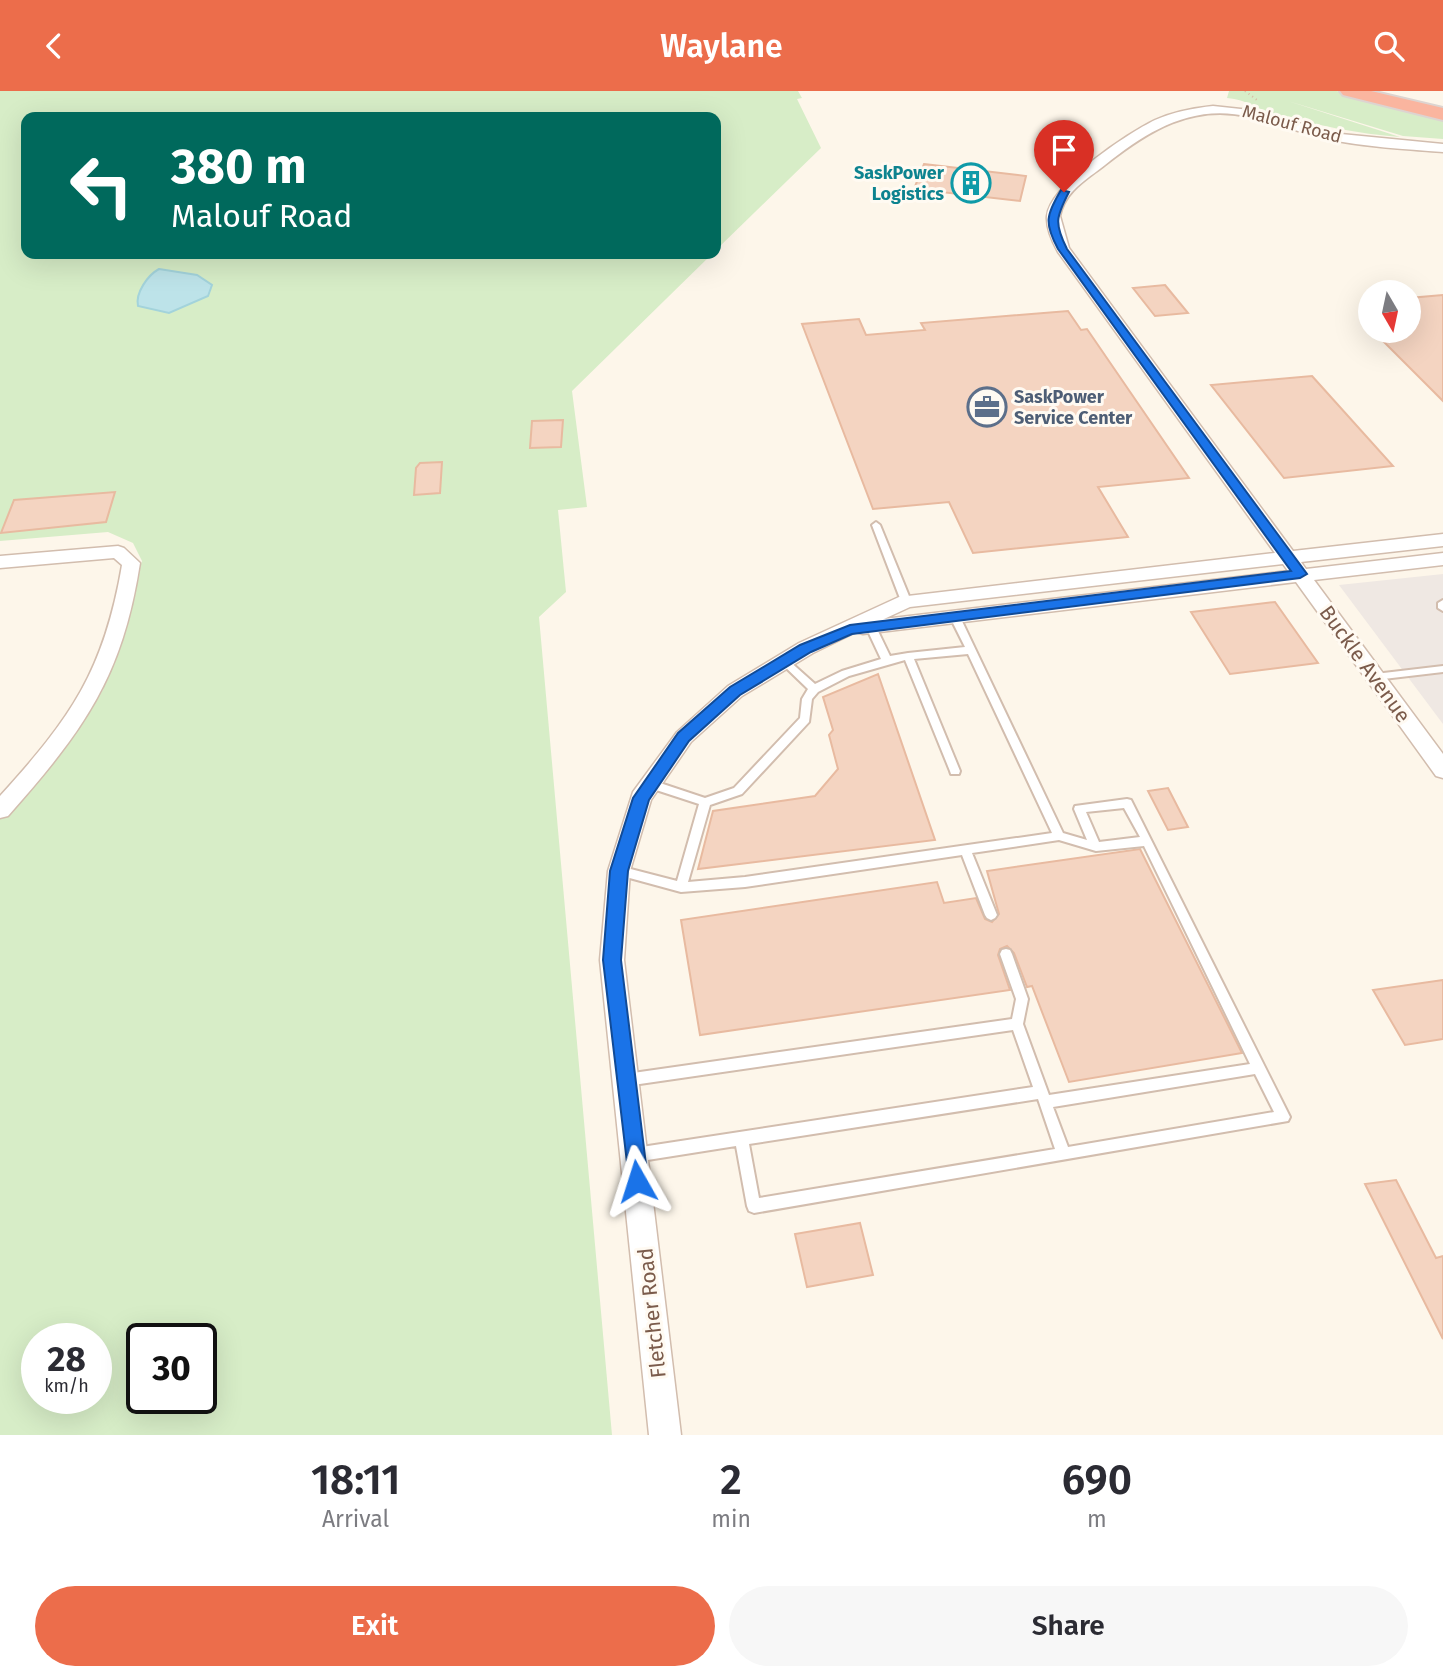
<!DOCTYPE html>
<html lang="en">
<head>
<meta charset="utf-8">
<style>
  body { margin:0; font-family:"Fira Sans",sans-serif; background:#f7f7f7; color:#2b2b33; height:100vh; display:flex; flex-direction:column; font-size:26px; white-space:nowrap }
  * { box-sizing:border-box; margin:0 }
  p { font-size:23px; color:#7c7c81 }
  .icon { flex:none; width:38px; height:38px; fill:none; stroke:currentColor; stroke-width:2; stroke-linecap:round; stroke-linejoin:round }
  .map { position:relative; height:1344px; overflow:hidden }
  .panel { display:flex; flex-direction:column; background:#fff; flex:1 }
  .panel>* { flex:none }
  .hud { position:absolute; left:21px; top:21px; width:700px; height:147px; border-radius:14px; box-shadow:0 7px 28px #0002; background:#00695c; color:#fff; overflow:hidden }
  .needle { width:46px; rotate:171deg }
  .tools { position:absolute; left:1358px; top:189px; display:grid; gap:14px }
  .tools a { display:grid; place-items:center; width:63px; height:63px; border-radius:50%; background:#fff; box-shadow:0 7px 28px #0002; font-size:35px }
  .speed { position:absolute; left:21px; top:1232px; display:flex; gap:14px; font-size:35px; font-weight:700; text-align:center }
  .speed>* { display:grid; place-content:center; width:91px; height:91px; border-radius:50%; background:#fff; box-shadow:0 7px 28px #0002; line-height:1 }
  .speed small { font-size:18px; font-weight:400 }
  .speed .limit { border:4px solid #111; border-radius:10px; background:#fff; color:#111 }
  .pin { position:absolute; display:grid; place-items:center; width:60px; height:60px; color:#fff; margin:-72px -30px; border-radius:50% 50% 50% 0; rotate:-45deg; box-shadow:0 0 7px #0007 }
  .pin .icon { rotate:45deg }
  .me { position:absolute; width:77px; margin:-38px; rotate:354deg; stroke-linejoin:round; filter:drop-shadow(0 0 5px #0008) }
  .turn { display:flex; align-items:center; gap:24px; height:147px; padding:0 35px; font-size:32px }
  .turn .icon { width:91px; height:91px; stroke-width:2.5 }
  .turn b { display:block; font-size:49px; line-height:60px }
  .eta { display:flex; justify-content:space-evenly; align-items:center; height:119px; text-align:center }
  .eta b { font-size:42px; font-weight:600; line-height:49px }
  .primary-button { display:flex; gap:14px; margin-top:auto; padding:14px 35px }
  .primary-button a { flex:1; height:80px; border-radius:42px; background:#ec6d4b; color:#fff; font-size:28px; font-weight:600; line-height:80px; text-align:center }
  .primary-button a+a { background:#f7f7f7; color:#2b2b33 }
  header { display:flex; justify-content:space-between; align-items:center; height:91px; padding:0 35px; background:#ec6d4b; color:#fff; font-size:32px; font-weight:600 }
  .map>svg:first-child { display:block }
  .industrial { fill:#efe8e3 }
  .green { fill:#d7edc7; fill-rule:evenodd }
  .water { fill:#bde3e9; stroke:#a3d3db; stroke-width:2 }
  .building { fill:#f4d4c1; stroke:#e8baa0; stroke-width:2 }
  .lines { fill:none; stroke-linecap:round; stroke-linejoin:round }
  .service-casing { stroke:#d2bdae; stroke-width:4 }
  .minor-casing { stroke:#d2bdae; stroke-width:3 }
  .motorway-casing { stroke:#ddd4d0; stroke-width:4 }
  .path { stroke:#dab7a3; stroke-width:2; stroke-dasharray:1 3.5; stroke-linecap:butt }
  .service { fill:#fff; fill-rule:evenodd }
  .minor { fill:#fff; fill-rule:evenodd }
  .motorway { fill:#fab59f; fill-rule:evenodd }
  .route { fill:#1a73e8; stroke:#114b97; stroke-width:2 }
  .labels { text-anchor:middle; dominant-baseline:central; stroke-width:6; stroke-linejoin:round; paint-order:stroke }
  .far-street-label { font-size:18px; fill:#7b5b4b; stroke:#fffaf2 }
  .far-culture-label { font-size:18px; font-weight:bold; fill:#0d838f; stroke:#fffaf2; text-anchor:end }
  .far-service-label { font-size:18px; font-weight:bold; fill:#4e5e75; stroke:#fffaf2; text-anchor:start }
  .street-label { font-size:21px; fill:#7b5b4b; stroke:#fffaf2 }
</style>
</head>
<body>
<header><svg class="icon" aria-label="back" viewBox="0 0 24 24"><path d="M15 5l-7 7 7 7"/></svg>Waylane<svg class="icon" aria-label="search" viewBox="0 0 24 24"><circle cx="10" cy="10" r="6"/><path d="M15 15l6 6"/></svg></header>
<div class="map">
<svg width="1443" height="1344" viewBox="0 0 1443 1344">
  <rect width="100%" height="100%" fill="#fdf6ea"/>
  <path class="industrial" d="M1443 483V633L1339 494Z"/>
  <path class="green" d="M0 0H798L802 7 797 8 821 57 716 159V26H26V163H712L572 300 587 416 558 419 566 501 539 526 612 1344H0V728L58 667 103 599 142 470 133 452 108 441 0 450ZM37 1248H96V1307H37ZM142 1248H201V1307H142Z
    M1229 0H1337L1443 29V48L1403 45 1288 10 1400 46C1358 43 1318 34 1277 24 1258 20 1250 9 1227 7Z"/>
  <path class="water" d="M159 178 197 184 212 194 208 205 169 222 138 215C135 202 148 184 159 178Z"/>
  <path class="building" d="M924 73 1026 85 1020 110 914 98Z
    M1165 194 1188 222 1155 225 1133 197Z
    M1443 204V310L1373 240H1409V207Z
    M1068 220 1081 239 1087 238 1189 387 1098 396 1128 446 973 462 949 411 873 418 802 233 859 228 866 244 925 239 921 232Z
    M1312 285 1393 375 1284 387 1211 294Z
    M563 329 561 356 530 357 532 330Z
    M442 371 440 402 414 404 416 377 420 372Z
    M115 401 106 431 1 442 14 409Z
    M1275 511 1318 572 1230 583 1191 521Z
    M878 583 935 749 698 778 713 720 815 705 838 678 829 644 833 639 823 606Z
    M1168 697 1188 736 1168 739 1148 700Z
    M1140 758 1242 962 1069 991 1032 895 1027 896 1014 862 1007 855 1000 858 998 864 1010 899 700 944 681 829 937 791 944 812 976 807 985 828 992 831 999 823 987 780Z
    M1443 889V948L1405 954 1373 899Z
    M1396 1089 1436 1167 1443 1165V1248L1365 1093Z
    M860 1132 873 1184 807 1196 795 1143Z"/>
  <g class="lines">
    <g class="service-casing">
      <path id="service" d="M876 431 880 434 911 510 909 512H903L901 510 872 434Z
        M1443 509V520L1438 517V512Z
        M955 523 960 526 1063 742 1087 749 1074 718 1075 715 1127 708 1131 709 1288 1022 1290 1026 1288 1030 754 1122 749 1120 747 1115 736 1055 635 1071 630 1069 628 1064 630 1059 635 1057 1033 996 1013 939 626 995 621 993 620 989 621 985 626 983 1012 928 1016 908 1000 863 1002 859 1006 858 1010 859 1012 863 1028 908 1023 933 1049 1004 1250 973 1144 755 1096 760 1059 749 972 762 997 824 995 827 991 829 987 827 985 824 962 764 745 796 681 801 615 783 613 780 615 777 619 775 677 790 699 713 647 696 646 693 647 690 651 689 705 707 734 697 800 627 802 608 808 598 781 572 779 570 781 568H787L815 593 842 580 881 568 866 536 871 533 876 536 890 565 908 562 965 556 950 526ZM968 563 1052 742 745 786 688 791 710 714 742 703 809 631 812 608 818 601 849 585 905 569 950 680 951 683H959L960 680 914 568ZM1124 717 1140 746 1099 751 1086 721ZM1255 983 1274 1021 1068 1056 1053 1016ZM1038 1008 1055 1058 759 1107 749 1053Z
        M1443 575V581L1375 589 1370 586 1375 583Z"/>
    </g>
    <g class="minor-casing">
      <path id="minor" d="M1213 15 1250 19 1341 43 1443 53V61C1404 58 1365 56 1327 48 1300 42 1276 32 1250 26 1192 12 1148 40 1105 74 1086 89 1065 100 1060 125L1069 157 1293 460 1443 443V455L1301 471 1306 478 1443 462V474L1314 489 1443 663V687L1436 685 1296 491 863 543 856 541 813 562 742 605 691 651 651 709 630 780 624 869 681 1344H649L600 869 608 780 633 701 677 641 728 595 799 552 899 506 1275 462 1058 161C1052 150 1046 137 1047 125 1050 94 1128 42 1155 29 1173 21 1194 17 1213 15ZM1283 473 1288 480 884 528 910 516Z
        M118 455 124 457 140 472C122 588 83 640 8 725L0 727V705C71 627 104 580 122 474L114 467 0 477V465Z"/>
    </g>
    <g class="motorway-casing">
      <path id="motorway" d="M1340 0H1371L1443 17V29L1343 4Z"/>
    </g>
    <path class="path" d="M1245 0 1257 9"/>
    <use href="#service" class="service"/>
    <use href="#minor" class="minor"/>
    <use href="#motorway" class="motorway"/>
  </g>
  <path class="route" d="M1061 99 1069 101C1056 126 1054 132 1067 158L1307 483 1300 487 852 543 811 561 740 604 689 650 649 709 628 780 621 869 648 1090 644 1097 637 1100 630 1097 603 869 610 780 633 707 678 642 730 596 800 554 850 534 1291 480 1058 158C1044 132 1046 124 1061 99Z"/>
  <defs>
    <g id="building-ring" transform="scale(2.0125)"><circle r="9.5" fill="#fffaf2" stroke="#0f9aa8" stroke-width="1.5"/><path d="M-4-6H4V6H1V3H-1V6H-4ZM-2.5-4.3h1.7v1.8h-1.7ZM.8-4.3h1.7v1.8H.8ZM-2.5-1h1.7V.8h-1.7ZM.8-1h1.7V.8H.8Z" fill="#0f9aa8"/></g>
    <g id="office-ring" transform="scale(2.0125)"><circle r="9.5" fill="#fffaf2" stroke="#5c6f8a" stroke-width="1.5"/><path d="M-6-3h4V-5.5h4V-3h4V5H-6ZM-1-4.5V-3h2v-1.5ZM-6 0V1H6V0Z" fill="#5c6f8a"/></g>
  </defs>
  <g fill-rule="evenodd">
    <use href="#building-ring" x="971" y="92"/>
    <use href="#office-ring" x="987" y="316"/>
  </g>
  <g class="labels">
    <g class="far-street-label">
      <text transform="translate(1292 33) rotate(15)">Malouf Road</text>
    </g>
    <g class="far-culture-label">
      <text x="944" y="82">SaskPower<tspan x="944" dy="21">Logistics</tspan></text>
    </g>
    <g class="far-service-label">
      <text x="1014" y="306">SaskPower<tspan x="1014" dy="21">Service Center</tspan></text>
    </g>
    <g class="street-label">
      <text transform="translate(1365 573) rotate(54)">Buckle Avenue</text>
      <text transform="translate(652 1222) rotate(-96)">Fletcher Road</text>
    </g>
  </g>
</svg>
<div class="tools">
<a><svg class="needle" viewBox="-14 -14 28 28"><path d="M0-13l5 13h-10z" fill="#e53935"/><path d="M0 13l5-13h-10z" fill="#7c7c81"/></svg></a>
</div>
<div class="speed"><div>28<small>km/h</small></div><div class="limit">30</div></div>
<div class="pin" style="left:1064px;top:101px;background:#d93025"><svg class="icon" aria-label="arrive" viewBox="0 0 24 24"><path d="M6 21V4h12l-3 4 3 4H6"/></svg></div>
<svg class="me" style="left:637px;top:1090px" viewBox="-20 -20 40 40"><path d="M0-17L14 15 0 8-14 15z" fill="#1a73e8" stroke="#fff" stroke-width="4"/></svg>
<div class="hud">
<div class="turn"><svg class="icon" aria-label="left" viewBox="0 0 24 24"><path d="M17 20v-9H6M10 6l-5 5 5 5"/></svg><div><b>380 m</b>Malouf Road</div></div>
</div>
</div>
<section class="panel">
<div class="eta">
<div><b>18:11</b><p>Arrival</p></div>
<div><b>2</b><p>min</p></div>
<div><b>690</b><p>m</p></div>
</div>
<div class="primary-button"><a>Exit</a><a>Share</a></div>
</section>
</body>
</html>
